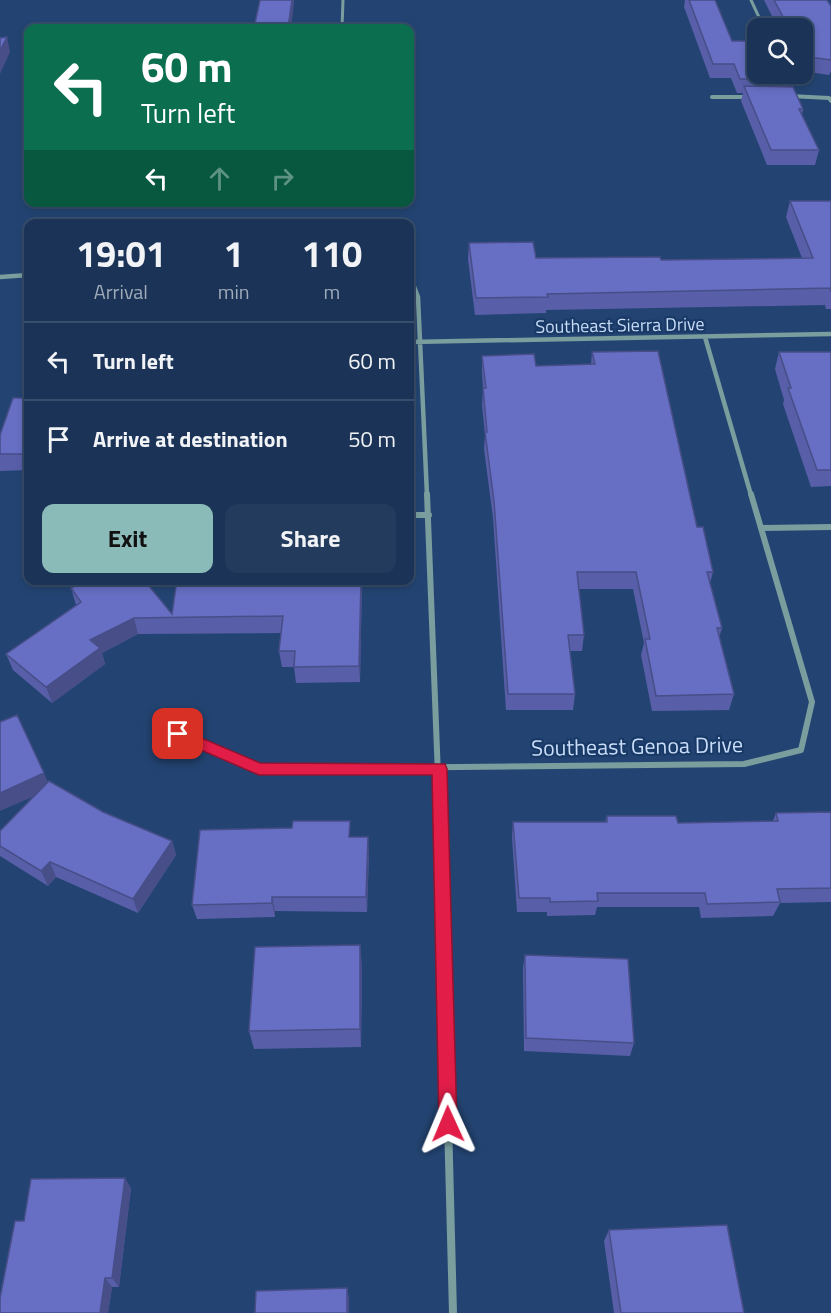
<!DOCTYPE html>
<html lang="en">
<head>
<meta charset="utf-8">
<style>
  body { margin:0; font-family:"Titillium Web",sans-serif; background:#233b5c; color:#f1f3f6; height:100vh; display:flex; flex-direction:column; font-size:22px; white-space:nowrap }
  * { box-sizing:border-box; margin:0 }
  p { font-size:20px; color:#9faab9 }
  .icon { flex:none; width:33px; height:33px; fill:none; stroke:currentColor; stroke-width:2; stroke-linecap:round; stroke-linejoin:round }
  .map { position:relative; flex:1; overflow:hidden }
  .side { position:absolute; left:24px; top:219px; width:390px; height:366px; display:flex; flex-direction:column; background:#1a3356; border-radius:12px; box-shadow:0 3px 9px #0003,0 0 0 2px #384e6c }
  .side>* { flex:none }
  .banner { position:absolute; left:24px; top:24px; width:390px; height:183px; border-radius:12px; box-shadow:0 3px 9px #0003,0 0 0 2px #384e6c; background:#0b6e4f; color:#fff; overflow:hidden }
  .fabs { position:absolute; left:747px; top:18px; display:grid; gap:12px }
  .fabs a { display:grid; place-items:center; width:66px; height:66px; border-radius:12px; background:#1a3356; box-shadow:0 3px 9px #0003,0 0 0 2px #384e6c; font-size:30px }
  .pin { position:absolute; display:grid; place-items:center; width:51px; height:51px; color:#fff; margin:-26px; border-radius:12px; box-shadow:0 3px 9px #0006 }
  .me { position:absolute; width:66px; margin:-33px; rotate:359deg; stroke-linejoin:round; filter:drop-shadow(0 0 4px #0008) }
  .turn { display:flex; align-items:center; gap:21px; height:126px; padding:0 18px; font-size:27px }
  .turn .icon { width:78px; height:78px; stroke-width:2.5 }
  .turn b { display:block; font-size:42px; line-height:51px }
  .lanes { display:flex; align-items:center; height:57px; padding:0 18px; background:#0003; justify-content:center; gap:30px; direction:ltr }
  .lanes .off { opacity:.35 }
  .eta { display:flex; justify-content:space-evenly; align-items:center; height:102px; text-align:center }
  .eta b { font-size:36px; font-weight:700; line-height:42px }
  .primary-button { display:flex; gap:12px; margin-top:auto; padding:12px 18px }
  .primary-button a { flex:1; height:69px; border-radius:12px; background:#8bbbb9; color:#111; font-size:24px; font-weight:700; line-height:69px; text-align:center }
  .primary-button a+a { background:#233b5c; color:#f1f3f6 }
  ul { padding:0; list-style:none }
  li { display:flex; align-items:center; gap:18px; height:78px; padding:0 18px; border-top:2px solid #384e6c }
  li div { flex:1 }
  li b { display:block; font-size:22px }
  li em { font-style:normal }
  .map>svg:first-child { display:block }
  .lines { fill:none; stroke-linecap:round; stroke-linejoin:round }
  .lane { stroke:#7a9e9e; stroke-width:3 }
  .street-far3 { stroke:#7a9e9e; stroke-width:4 }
  .street-far2 { stroke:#7a9e9e; stroke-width:4.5 }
  .street-far1 { stroke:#7a9e9e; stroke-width:6 }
  .street { stroke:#7a9e9e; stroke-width:8 }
  .wall { fill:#585fa8 }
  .shaded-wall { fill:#474e88 }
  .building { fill:#666fc3; stroke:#474e88; stroke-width:1.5 }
  .route { fill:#e11d48; stroke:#92132f; stroke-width:1.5 }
  .labels { text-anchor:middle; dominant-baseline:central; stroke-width:4.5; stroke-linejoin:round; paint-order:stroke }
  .far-street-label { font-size:18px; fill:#c9ddf9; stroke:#193966 }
  .street-label { font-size:22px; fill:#c9ddf9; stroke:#193966 }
</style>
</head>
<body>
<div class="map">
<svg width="831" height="1313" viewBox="0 0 831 1313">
  <rect width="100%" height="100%" fill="#234472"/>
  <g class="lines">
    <path class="lane" d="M751 0 764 28
      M342 28 343 0"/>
    <path class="street-far3" d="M790 96 829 98 831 101
      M712 97H750"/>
    <path class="street-far2" d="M410 276 418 297 427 495
      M0 277 28 275
      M705 337 751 495
      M410 342 831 334"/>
    <path class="street-far1" d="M427 494 441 853
      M410 515H429
      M762 528 831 527
      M178 734 259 769 744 764 801 750 812 702 751 494"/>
    <path class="street" d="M441 852 453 1313"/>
  </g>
  <path class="wall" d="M685 0H715L732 41 789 79 788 87 803 109 802 115 819 150 815 165H767L741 101 743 93H737L731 78H710L684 7Z
    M764 0H827L831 6V71L829 75 802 71V28H778Z
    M790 201H831V309H826L825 305 546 310V313L475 315 468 259 469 243 536 258 661 260 802 258 786 217Z
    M592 352 697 527 713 572 710 583 722 628 719 638 734 694 729 710 652 711 641 655 644 643 633 589H579L584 635 582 651H570L575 694 573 710H506L493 518 484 449 485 435 482 405 483 389 482 372V356L536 366 591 364Z
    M779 352H831V486L811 487 783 404 784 400 775 369Z
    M28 398V470L0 471V435Z
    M362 580 360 682 296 683 294 667H282L279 651 281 633 138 634 102 653 105 664 52 703 13 670 6 654 76 605 71 588 172 614Z
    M48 781 103 812 172 841 176 855 138 913 56 877 48 886 0 856V831Z
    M831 812V902L780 903 773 916 701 918 699 907H597L595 915 547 916V912H517L512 837 513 822H605L607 816 678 823 773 821 776 813Z
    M351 837 369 852 367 912 275 911V917L197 919 192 905Z
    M525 955 634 1043 630 1056 524 1051 523 968Z
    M362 964 361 1047 254 1049 249 1031Z
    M131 1188 119 1287H112L108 1313H0L24 1221Z
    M609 1230 744 1313H614L604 1241Z"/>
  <path class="shaded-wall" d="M292 0H294V4L291 28H288Z
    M7 37 10 52 0 74V51Z
    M361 580H362L360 682 359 666Z
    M134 618 138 634 102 653 105 664 52 703 46 687 90 640Z
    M44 773 51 789 0 811V793Z
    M368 837 369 852 367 912 366 897Z
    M172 841 176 855 138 913 133 899Z
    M50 862 56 877 48 886 41 871Z
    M272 897 275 911V917L272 903Z
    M360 945 362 964 361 1047 360 1029Z
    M125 1178 131 1188 119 1287 112 1278Z
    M105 1278 112 1287 108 1313H100Z
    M347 1288 349 1297V1313H347Z"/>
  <path class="building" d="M260 0H292L288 28H254Z
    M689 0H715L732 41H758V74H787L789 79H740L734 64H713Z
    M774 0H827L831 6V60L803 56 802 28H789Z
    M7 37 0 51V38Z
    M744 86 793 87 803 109H799L819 150H771Z
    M790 201H831V292L830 288 547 294 548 297 476 298 469 243 533 242 536 258 660 257 661 260 813 258Z
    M658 351 697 527H703L713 572H707L722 628H717L734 694 656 696 645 639H650L636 572H577L584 635H568L575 694H508L494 501 485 432H487L483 388H486L482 356 534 354 536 366 595 364 592 352Z
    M779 352H831V470H817L788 388H791Z
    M13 398H28V454H0V435Z
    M87 580H144L172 614 177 580H361L359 666 294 667 295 651H279L283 616 134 618 90 640 100 648 46 687 6 654 81 602 71 588Z
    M17 715 44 773 0 793V722Z
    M49 781 103 812 172 841 133 899 50 862 41 871 0 846V831Z
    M831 812V888L777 889 780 902 707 904 705 893H597L598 901 550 902V898H519L513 822H607V816H676L678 823 778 821 776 813Z
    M293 821H350L349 837H368L366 897H272V903L192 905 200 830 292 828Z
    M360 945V1029L249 1031 255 947Z
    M525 955 628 959 634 1043 526 1038Z
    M125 1178 112 1278H105L100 1313H0V1298L15 1221H24L31 1179Z
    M727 1225 744 1313H621L609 1230Z
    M347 1288V1313H255L256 1291Z"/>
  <path class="route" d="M178 728 260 763 445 764 447 769 457 1124 454 1130 448 1133 442 1130 439 1124 432 775H259L173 738 171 734 173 730Z"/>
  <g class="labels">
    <g class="far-street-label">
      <text transform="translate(620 325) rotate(-1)">Southeast Sierra Drive</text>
    </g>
    <g class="street-label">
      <text transform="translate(637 746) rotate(-1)">Southeast Genoa Drive</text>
    </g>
  </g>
</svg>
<div class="fabs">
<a><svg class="icon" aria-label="search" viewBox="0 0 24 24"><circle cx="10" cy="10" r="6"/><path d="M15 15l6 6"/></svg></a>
</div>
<div class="pin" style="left:178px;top:734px;background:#d93025"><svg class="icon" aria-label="arrive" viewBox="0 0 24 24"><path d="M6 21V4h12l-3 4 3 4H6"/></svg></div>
<svg class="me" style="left:448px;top:1124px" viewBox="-20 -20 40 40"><path d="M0-17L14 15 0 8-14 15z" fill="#e11d48" stroke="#fff" stroke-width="4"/></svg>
<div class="banner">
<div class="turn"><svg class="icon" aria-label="left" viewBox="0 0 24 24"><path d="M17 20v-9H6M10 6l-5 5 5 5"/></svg><div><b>60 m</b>Turn left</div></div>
<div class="lanes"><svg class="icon" aria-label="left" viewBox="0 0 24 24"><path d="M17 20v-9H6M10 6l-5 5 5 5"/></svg><svg class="icon off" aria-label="ahead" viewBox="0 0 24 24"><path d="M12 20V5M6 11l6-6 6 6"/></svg><svg class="icon off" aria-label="right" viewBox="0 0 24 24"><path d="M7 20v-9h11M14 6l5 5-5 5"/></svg></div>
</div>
<section class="side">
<div class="eta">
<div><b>19:01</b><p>Arrival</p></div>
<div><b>1</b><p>min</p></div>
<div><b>110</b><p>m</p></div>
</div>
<ul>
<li><svg class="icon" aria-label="left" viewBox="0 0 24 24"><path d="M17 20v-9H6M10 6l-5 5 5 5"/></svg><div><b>Turn left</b></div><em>60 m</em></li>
<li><svg class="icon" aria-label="arrive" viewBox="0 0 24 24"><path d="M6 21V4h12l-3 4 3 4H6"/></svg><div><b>Arrive at destination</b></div><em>50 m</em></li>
</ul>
<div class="primary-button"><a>Exit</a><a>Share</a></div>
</section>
</div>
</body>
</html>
